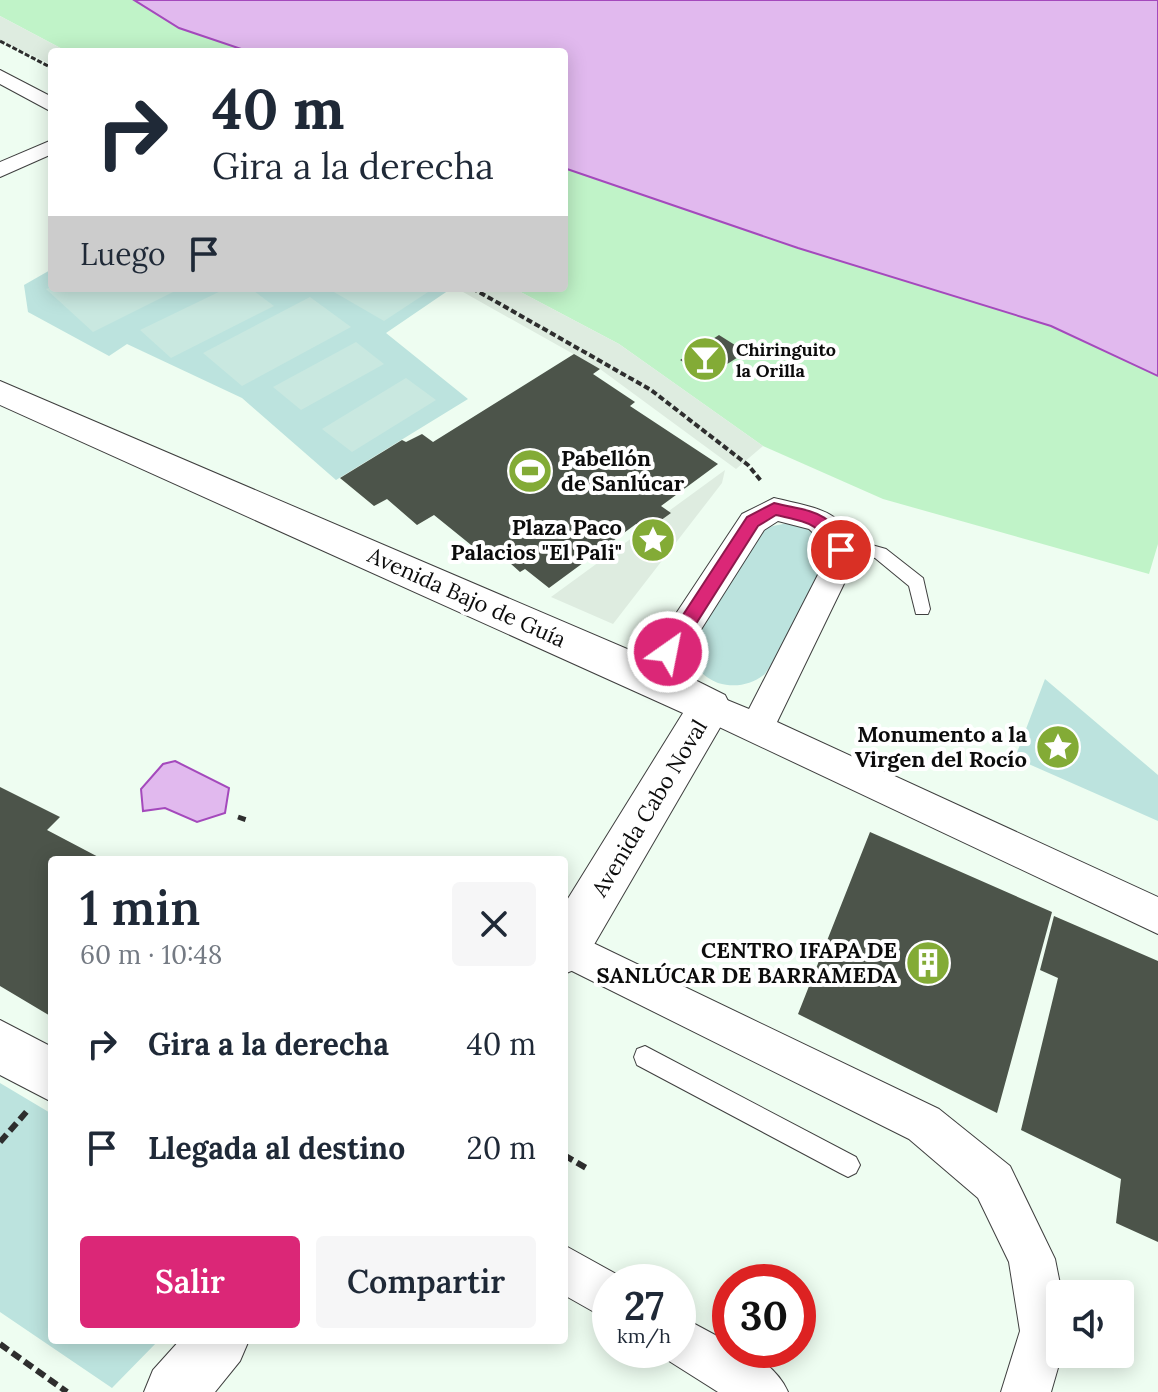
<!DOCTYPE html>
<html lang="es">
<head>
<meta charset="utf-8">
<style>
  body { margin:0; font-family:Lora,serif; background:#f6f6f7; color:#1f2937; height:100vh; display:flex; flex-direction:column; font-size:30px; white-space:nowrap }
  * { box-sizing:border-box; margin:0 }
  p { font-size:26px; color:#747a83 }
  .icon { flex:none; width:44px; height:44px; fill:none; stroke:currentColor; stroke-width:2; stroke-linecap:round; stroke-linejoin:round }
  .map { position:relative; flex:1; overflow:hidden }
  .side { position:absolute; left:48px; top:856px; width:520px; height:488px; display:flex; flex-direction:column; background:#fff; border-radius:8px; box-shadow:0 4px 20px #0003 }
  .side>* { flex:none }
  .hud { position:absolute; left:48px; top:48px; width:520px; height:244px; border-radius:8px; box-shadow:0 4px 20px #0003; background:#fff; color:#1f2937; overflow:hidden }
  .buttons { position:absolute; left:1046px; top:1280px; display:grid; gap:16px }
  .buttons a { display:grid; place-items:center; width:88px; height:88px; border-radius:8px; background:#fff; box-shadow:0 4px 20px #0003; font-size:40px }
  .speed { position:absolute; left:592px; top:1264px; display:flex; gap:16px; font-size:40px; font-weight:700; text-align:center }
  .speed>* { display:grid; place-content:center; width:104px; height:104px; border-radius:50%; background:#fff; box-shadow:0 4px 20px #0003; line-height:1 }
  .speed small { font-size:20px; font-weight:400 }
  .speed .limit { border:12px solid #d22; background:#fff; color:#111 }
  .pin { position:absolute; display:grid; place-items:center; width:68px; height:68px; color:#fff; margin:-34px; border:4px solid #fff; border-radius:50%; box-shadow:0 2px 8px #0007 }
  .me { position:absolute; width:88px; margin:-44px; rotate:33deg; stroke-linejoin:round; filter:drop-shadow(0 0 6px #0008) }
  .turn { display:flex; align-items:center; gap:28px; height:168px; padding:0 32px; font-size:36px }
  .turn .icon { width:104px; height:104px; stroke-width:2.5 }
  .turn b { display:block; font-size:56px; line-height:68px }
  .then { display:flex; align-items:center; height:76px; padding:0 32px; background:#0003; gap:16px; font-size:30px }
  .round { display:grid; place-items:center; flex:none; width:84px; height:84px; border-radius:8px; background:#f6f6f7 }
  .head { display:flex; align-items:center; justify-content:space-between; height:136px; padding:0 32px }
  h1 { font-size:48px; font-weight:600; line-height:60px }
  .button { display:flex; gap:16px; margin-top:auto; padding:16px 32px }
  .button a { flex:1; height:92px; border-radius:8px; background:#db2777; color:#fff; font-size:32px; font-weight:600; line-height:92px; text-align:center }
  .button a+a { background:#f6f6f7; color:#1f2937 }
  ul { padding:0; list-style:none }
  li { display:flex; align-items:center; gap:24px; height:104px; padding:0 32px }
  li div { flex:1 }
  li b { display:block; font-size:30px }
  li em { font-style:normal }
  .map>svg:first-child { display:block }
  .green { fill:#bce3de }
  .sand { fill:#c0f3c8 }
  .pitch { fill:#c9e8e0 }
  .plaza { fill:#deece0 }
  .water { fill:#e1b9ee; stroke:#a449bc; stroke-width:2 }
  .building { fill:#4c544a }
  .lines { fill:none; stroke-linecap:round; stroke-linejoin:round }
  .service-casing { stroke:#3f3f3f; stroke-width:2 }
  .minor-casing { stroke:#3f3f3f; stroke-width:2 }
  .tertiary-casing { stroke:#3f3f3f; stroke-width:2 }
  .path-far3 { stroke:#2e2e2e; stroke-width:3; stroke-dasharray:5 2; stroke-linecap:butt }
  .path-far2 { stroke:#2e2e2e; stroke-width:4; stroke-dasharray:6 3; stroke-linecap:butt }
  .path-far1 { stroke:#2e2e2e; stroke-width:5; stroke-dasharray:8 4; stroke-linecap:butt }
  .path { stroke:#2e2e2e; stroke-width:6; stroke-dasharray:10 5; stroke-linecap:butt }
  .service { fill:#fff; fill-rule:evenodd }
  .minor { fill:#fff; fill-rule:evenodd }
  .tertiary { fill:#fff; fill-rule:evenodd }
  .route { fill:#db2777; stroke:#8e194d; stroke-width:2 }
  .labels { text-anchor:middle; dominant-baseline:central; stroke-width:8; stroke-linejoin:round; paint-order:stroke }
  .far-poi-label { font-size:18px; font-weight:bold; fill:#0c0c0c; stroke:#fff; text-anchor:start }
  .poi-label { font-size:22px; font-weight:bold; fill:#0c0c0c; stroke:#fff; text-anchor:end }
  .street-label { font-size:22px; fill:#0c0c0c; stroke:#fff }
</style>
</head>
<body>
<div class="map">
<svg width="1158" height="1392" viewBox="0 0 1158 1392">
  <rect width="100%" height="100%" fill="#eefdf1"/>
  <path class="green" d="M52 269V288H452L386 333 468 399 336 480 242 398 127 344 109 356 28 312 24 285Z
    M783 524C797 524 820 530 825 545 833 568 780 653 765 674 751 685 735 688 718 683 703 677 688 663 690 646 693 628 742 558 754 538L768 527Z
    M1045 679 1158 775V821L1015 758Z
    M0 1083 52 1114V1340H159L112 1388 0 1312Z"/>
  <path class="sand" d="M0 0H134L179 28 250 52H68L0 16Z
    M564 168 798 248 1051 326 1158 376V544L1149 574 883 499 763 446 619 344 513 288H564Z"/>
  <path class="pitch" d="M52 287V288H181L93 332 46 289Z
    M227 288H250L274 306 171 358 140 330Z
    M327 288H434L384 321Z
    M310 297 351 327 242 386 203 353Z
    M356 342 384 364 301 410 273 387Z
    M406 378 436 400 352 452 322 429Z"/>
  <path class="plaza" d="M0 16 68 52H52V65L0 40Z
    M456 288H513L619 344 763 446 736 469 600 369Z
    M725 470 722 483 613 624 551 597Z"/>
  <path class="water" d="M134 0H1158V376L1051 326 798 248 564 168V52H250L179 28Z
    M175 761 229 788 225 813 197 822 165 808 143 811 141 789 163 764Z"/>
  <path class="building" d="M719 335 746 352 707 377 680 360Z
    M574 354 600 369 593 374 635 402 630 406 718 464 661 506 671 513 646 531 636 524 549 588 525 569 520 572 492 547 481 553 434 515 417 525 387 499 374 506 340 478 402 440 406 442 422 434 433 442Z
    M0 787 60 817 47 830 104 860H52V1017L0 986Z
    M870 832 1052 912 997 1113 798 1014Z
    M1054 916 1158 961V1242L1116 1223 1121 1179 1021 1130 1058 978 1040 970Z"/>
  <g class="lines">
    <g class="service-casing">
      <path id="service" d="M861 542 886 549 923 578 930 609 928 614H916L909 586 875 558 861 554 841 556 833 550 841 544Z
        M645 1046 856 1157 860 1165 856 1173 848 1177 840 1173 637 1065 634 1057 637 1049Z"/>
    </g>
    <g class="minor-casing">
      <path id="minor" d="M0 70 52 97V112L0 84Z
        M52 140V154L0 177V162Z
        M774 498C818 509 850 509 855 561L777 722 1158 897V934L698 717 693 707 698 697 710 693 749 709 825 561 823 542 809 529 778 521 764 530 664 688 652 692 640 688 635 678 640 668 742 514Z
        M564 929 939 1109 1010 1166 1055 1259 1062 1294V1354L1051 1392H1001L1020 1331 1009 1262 978 1198 909 1139 564 967Z
        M564 1245 627 1280 610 1282V1321L564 1295Z
        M678 1315 730 1343V1350C754 1350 779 1371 788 1392H718L661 1356 658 1350H678Z"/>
    </g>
    <g class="tertiary-casing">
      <path id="tertiary" d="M0 381 667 666 725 695 731 707 725 719 581 967 564 974V905L683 713 0 405Z
        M0 1020 52 1047V1102L0 1075Z
        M180 1340H249L240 1361 215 1392H144L153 1370Z"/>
    </g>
    <path class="path-far3" d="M0 41 52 68"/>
    <path class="path-far2" d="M472 288 651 390 748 465 762 482"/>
    <path class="path-far1" d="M238 817 247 820"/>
    <path class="path" d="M0 1142 28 1110
      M564 1155 588 1169
      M0 1344 67 1392"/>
    <use href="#service" class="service"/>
    <use href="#minor" class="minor"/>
    <use href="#tertiary" class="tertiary"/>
  </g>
  <path class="route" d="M774 503C816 513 828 509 849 550L847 554H835C818 522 810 523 776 515L758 526 675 657H662V647L747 517Z"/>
  <defs>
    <g id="bar-disc" transform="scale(2.3)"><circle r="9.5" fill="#83ab36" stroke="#fff"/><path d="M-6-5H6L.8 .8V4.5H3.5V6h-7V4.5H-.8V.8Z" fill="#fff"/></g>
    <g id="stadium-disc" transform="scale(2.3)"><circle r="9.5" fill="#83ab36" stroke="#fff"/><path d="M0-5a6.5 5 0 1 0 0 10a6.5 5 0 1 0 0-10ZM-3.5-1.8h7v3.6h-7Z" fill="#fff"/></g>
    <g id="sight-disc" transform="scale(2.3)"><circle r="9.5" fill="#83ab36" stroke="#fff"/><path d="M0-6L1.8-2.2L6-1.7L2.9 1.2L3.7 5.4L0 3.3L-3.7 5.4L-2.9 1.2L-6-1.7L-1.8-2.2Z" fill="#fff"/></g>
    <g id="building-disc" transform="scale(2.3)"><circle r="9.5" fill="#83ab36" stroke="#fff"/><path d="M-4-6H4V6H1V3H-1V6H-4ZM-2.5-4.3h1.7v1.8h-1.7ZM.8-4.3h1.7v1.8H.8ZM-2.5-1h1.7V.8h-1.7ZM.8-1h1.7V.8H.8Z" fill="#fff"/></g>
  </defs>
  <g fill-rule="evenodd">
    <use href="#bar-disc" x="705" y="359"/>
    <use href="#stadium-disc" x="530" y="471"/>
    <use href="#sight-disc" x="653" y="540"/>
    <use href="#sight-disc" x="1058" y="747"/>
    <use href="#building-disc" x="928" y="963"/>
  </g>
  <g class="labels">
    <g class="far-poi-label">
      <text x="736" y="349">Chiringuito<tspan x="736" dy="21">la Orilla</tspan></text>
    </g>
    <g class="poi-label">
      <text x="561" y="458" text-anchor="start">Pabellón<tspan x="561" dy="25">de Sanlúcar</tspan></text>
      <text x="622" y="527">Plaza Paco<tspan x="622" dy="25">Palacios "El Pali"</tspan></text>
      <text x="1027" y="734">Monumento a la<tspan x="1027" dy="25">Virgen del Rocío</tspan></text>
      <text x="897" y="950">CENTRO IFAPA DE<tspan x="897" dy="25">SANLÚCAR DE BARRAMEDA</tspan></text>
    </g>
    <g class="street-label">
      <text transform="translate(467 597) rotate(24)">Avenida Bajo de Guía</text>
      <text transform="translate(649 808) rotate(-59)">Avenida Cabo Noval</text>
    </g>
  </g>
</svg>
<div class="buttons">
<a><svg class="icon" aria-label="sound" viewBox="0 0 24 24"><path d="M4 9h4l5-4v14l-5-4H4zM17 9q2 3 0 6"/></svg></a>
</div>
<div class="speed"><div>27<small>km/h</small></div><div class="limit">30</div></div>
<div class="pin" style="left:841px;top:550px;background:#d93025"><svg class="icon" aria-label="arrive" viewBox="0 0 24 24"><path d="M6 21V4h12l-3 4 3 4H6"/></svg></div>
<svg class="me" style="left:668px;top:652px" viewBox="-20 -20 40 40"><circle r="17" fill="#db2777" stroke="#fff" stroke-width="3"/><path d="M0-11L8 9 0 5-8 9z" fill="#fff"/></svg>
<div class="hud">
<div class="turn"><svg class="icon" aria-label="right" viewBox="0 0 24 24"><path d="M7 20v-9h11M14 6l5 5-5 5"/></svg><div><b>40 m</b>Gira a la derecha</div></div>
<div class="then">Luego<svg class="icon" aria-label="arrive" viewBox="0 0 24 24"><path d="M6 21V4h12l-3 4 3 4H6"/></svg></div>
</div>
<section class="side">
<div class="head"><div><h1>1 min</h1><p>60 m · 10:48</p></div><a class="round"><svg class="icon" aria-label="close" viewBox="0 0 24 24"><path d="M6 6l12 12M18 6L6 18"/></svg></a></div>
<ul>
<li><svg class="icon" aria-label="right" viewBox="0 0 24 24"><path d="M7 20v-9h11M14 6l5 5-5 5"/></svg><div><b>Gira a la derecha</b></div><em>40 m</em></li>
<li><svg class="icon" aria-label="arrive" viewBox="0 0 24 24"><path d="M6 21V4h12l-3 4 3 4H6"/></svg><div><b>Llegada al destino</b></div><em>20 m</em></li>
</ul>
<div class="button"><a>Salir</a><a>Compartir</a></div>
</section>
</div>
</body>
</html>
